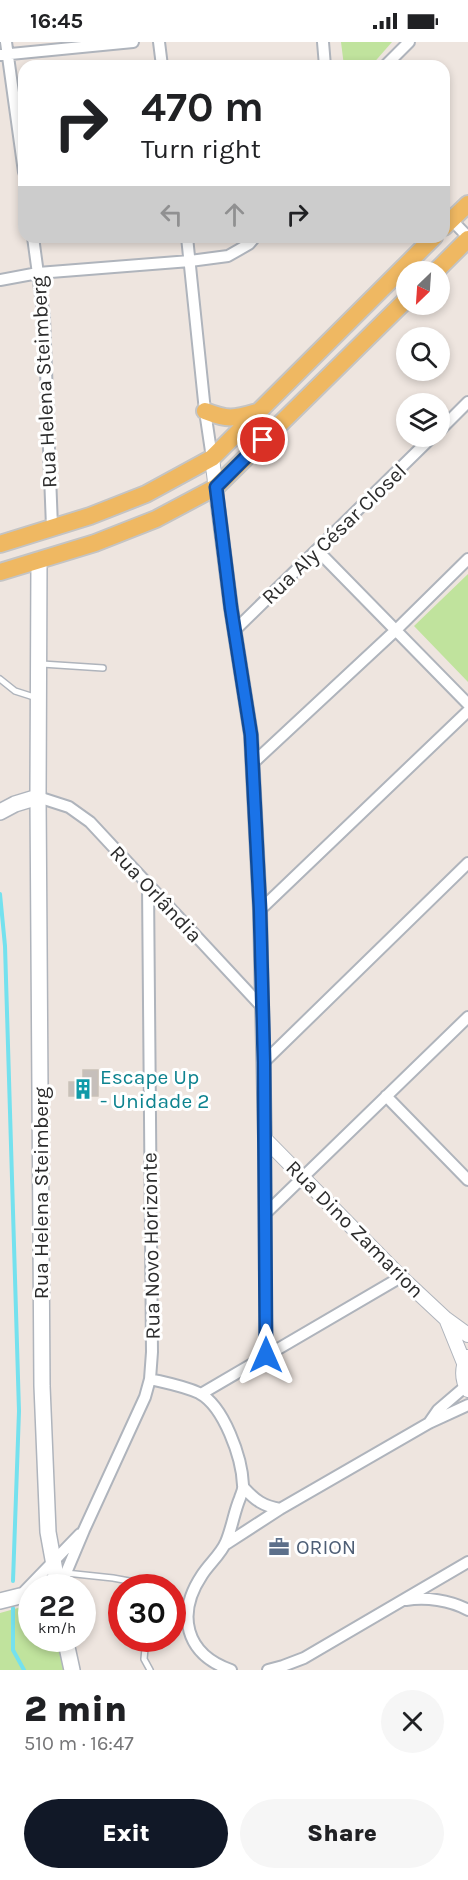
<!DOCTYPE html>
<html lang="en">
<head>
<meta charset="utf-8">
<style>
  body { margin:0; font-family:Karla,sans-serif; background:#f6f6f6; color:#202124; height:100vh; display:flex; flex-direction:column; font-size:22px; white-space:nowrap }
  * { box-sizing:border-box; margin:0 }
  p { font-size:20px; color:#757577 }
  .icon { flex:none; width:33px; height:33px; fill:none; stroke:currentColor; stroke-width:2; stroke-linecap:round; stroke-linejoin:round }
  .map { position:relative; height:1628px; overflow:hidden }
  .sheet { display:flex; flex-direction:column; background:#fff; flex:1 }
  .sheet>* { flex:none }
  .hud { position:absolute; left:18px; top:18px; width:432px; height:183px; border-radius:18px; box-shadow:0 3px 9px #0003; background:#fff; color:#202124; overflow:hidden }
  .needle { width:39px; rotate:205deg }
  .buttons { position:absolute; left:396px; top:219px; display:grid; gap:12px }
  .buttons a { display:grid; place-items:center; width:54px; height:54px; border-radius:50%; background:#fff; box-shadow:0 3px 9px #0003; font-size:30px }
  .speed { position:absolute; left:18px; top:1532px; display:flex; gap:12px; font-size:30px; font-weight:700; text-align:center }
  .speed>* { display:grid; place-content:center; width:78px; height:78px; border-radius:50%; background:#fff; box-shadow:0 3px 9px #0003; line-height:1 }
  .speed small { font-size:15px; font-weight:400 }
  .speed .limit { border:9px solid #d22; background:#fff; color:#111 }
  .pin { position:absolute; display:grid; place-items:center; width:51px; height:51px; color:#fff; margin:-26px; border:3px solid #fff; border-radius:50%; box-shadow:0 2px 6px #0007 }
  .me { position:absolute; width:66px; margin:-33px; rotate:0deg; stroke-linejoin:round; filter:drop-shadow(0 0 4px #0008) }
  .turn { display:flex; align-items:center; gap:21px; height:126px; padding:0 24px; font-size:27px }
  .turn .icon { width:78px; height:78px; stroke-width:2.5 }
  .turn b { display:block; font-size:42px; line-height:51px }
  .lanes { display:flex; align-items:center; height:57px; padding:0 24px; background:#0003; justify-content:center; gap:30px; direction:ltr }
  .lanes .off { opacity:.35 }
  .round { display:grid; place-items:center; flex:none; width:63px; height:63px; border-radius:32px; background:#f6f6f6 }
  .headline { display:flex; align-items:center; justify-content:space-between; height:102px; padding:0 24px }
  h1 { font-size:36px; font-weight:800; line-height:45px }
  .button { display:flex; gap:12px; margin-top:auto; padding:12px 24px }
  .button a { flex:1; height:69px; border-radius:36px; background:#111827; color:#fff; font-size:24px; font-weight:800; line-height:69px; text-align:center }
  .button a+a { background:#f6f6f6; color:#202124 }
  .status { display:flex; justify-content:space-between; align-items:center; height:42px; padding:0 30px; background:#fff; direction:ltr }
  .status svg { height:16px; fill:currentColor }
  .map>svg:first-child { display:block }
  .green { fill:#c0e39d }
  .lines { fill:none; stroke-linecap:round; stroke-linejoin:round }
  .stream { stroke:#74e1ee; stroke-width:4 }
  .building { fill:#c6bfbb; stroke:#c9c1b8; stroke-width:1.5 }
  .service-casing { stroke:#afb4bc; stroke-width:8 }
  .minor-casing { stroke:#afb4bc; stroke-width:14 }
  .tertiary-casing { stroke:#afb4bc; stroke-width:16 }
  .secondary-casing { stroke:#afb4bc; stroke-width:18 }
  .primary-casing { stroke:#c4c4c4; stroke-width:20 }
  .service { stroke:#fff; stroke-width:5 }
  .minor { stroke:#fff; stroke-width:10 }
  .tertiary { stroke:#fff; stroke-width:14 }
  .secondary { stroke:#fff; stroke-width:15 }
  .primary { stroke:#efb862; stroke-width:16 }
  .route-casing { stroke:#114b97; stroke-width:15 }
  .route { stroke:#1a73e8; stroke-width:10 }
  .labels { text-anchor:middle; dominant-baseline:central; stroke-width:6; stroke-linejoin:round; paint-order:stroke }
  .street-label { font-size:21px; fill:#2c2c2c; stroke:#fff }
  .culture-label { font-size:21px; fill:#0d838f; stroke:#fff; text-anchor:start }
  .service-label { font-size:21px; fill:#4e5e75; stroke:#fff; text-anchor:start }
</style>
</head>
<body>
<div class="status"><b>16:45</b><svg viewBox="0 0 49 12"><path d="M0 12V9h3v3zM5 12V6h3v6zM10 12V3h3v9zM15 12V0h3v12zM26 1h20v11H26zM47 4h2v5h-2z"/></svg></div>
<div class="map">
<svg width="468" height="1628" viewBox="0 0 468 1628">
  <rect width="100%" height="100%" fill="#eee5df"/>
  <path class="green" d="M341 0H392L371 24H344Z
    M468 532V640L414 584Z
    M25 1564 31 1567 32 1596H58L65 1628H0V1571Z"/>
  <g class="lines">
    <path class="stream" d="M0 852 5 904 19 1369 13 1539
      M13 1566V1608L24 1628"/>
  </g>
  <path class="building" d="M83 1028H98V1054H69V1040H83Z"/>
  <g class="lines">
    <g class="service-casing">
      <path id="service" d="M42 622 103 626
        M0 637 15 649 37 656
        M66 1531 113 1536 140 1541 143 1545
        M146 1596 144 1617 150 1628"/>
    </g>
    <g class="minor-casing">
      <path id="minor" d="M6 0 24 130
        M159 0 162 24
        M323 0 325 24
        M0 13 133 0
        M385 24 409 0
        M444 170 468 195
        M33 195 44 276 52 485
        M187 195 205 369 212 416
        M0 238 38 231 190 219 228 214 249 202 255 195
        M440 388 468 360
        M317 508 468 662
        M234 589 433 394
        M253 721 396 588 468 517
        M38 755 69 765 90 780 263 966
        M260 868 468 669
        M264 1020 468 821
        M386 1054 468 1138
        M265 1097 266 1313
        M265 1172 468 975
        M150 1337C167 1341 184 1344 199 1351 224 1364 242 1416 243 1443 244 1448 241 1452 240 1456 234 1470 232 1486 226 1500 221 1512 209 1522 202 1533 176 1572 185 1612 231 1628
        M201 1352 401 1235
        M429 1381 438 1368 466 1344
        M244 1446C255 1458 263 1464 280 1467
        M226 1502 280 1467 429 1381 468 1363
        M60 1545 84 1488 145 1355 150 1337 152 1310 148 843
        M20 1554 80 1492
        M406 1558C426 1555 450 1558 468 1568
        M268 1628 283 1624 304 1616 468 1520"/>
    </g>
    <g class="tertiary-casing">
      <path id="tertiary" d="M212 416 231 566 251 693 260 868 265 1097 401 1235 446 1277 468 1293
        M447 1279 464 1321
        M467 1315C462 1326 462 1338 468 1348"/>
    </g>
    <g class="secondary-casing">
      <path id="secondary" d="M39 518 38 755 42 1344 48 1490 58 1545
        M0 770 15 762 38 755
        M0 1559 20 1554 32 1557
        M65 1596 72 1628"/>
    </g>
    <g class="primary-casing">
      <path id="primary" d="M444 185 468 162
        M435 230 468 197
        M205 369C228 378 233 377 257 370
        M0 502 90 474 146 452 212 416 434 195
        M0 530 95 501 156 477 216 445 406 258"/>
    </g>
    <use href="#service" class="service"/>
    <use href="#minor" class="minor"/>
    <use href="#tertiary" class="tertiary"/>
    <use href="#secondary" class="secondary"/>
    <use href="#primary" class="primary"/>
  </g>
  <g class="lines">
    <g class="route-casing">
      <path id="route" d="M263 398 216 445 231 566 251 693 260 868 264 1020 266 1313"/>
    </g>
    <use href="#route" class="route"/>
  </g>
  <defs>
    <g id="building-bare" transform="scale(1.62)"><path d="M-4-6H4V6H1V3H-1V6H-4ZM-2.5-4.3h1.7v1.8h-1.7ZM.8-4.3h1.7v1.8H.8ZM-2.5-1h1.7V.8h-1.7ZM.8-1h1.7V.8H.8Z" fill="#0f9aa8" stroke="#fff" stroke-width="2.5" paint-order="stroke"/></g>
    <g id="office-bare" transform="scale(1.62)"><path d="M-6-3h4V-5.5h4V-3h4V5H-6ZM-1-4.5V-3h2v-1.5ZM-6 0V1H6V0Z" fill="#5c6f8a" stroke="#fff" stroke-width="2.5" paint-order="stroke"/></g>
  </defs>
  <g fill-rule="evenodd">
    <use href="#building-bare" x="83" y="1047"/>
    <use href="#office-bare" x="279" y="1505"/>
  </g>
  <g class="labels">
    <g class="street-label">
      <text transform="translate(44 340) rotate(-93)">Rua Helena Steimberg</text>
      <text transform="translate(334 492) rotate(-44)">Rua Aly César Closel</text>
      <text transform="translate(156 852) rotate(47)">Rua Orlândia</text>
      <text transform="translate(41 1151) rotate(-90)">Rua Helena Steimberg</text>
      <text transform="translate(355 1187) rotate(45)">Rua Dino Zamarion</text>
      <text transform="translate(151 1204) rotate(-91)">Rua Novo Horizonte</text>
    </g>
    <g class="culture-label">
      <text x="100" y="1035">Escape Up<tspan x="100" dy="24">- Unidade 2</tspan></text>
    </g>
    <g class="service-label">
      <text x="296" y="1505">ORION</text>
    </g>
  </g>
</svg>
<div class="buttons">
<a><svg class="needle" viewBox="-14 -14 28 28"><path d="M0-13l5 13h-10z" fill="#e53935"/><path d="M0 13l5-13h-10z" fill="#757577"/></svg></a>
<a><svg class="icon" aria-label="search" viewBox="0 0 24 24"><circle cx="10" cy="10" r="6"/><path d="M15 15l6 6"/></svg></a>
<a><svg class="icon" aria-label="layers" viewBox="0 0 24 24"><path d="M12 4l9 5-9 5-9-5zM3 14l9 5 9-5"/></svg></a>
</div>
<div class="speed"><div>22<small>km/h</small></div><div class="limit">30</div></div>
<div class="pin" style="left:263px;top:398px;background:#d93025"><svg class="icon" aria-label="arrive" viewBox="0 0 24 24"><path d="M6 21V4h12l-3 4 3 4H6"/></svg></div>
<svg class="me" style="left:266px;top:1313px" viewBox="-20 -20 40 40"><path d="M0-17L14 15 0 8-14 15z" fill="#1a73e8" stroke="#fff" stroke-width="4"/></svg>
<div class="hud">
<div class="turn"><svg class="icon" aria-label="right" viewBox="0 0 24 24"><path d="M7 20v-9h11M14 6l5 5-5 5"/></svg><div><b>470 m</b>Turn right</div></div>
<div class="lanes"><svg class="icon off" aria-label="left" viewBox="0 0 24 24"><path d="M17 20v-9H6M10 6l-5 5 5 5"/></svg><svg class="icon off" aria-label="ahead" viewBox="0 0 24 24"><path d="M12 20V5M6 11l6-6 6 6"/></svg><svg class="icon" aria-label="right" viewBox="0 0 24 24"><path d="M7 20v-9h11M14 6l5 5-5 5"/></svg></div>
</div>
</div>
<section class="sheet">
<div class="headline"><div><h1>2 min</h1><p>510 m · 16:47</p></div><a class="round"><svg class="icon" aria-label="close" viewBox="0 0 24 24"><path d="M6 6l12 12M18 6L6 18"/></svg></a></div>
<div class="button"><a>Exit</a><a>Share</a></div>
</section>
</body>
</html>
